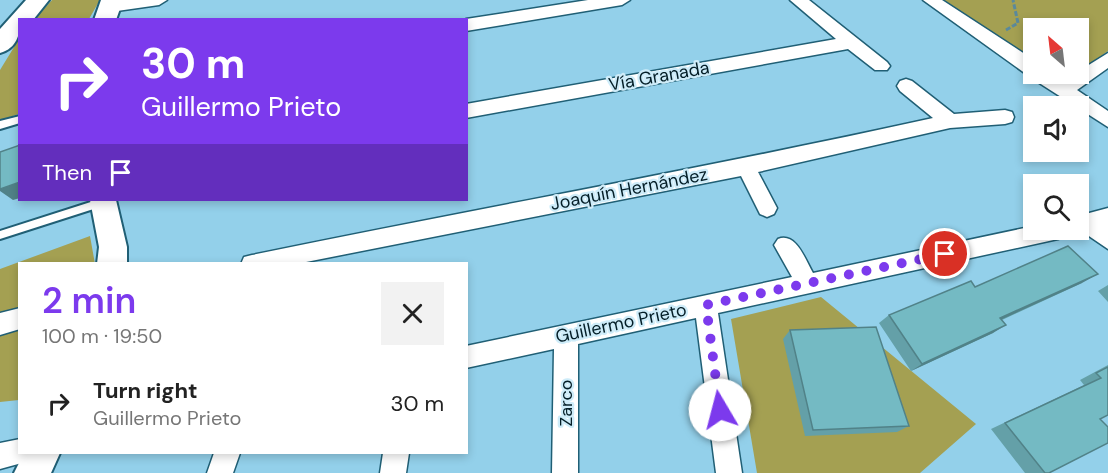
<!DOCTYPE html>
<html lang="en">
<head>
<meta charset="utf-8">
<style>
  body { margin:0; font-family:"DM Sans",sans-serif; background:#f2f2f2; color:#222; height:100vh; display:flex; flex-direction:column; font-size:22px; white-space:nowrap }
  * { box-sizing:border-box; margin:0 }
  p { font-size:20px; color:#767676 }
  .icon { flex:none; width:33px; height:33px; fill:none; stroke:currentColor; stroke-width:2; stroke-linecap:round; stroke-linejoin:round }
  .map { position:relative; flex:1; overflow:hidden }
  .drawer { position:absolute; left:18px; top:262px; width:450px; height:192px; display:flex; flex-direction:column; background:#fff; border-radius:0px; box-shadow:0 3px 9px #0003 }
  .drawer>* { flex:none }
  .guide { position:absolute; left:18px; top:18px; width:450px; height:183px; border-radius:0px; box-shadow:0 3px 9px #0003; background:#7c3aed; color:#fff; overflow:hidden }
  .needle { width:39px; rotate:332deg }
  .fabs { position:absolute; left:1023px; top:18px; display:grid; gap:12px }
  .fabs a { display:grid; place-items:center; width:66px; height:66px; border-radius:0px; background:#fff; box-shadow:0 3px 9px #0003; font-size:30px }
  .pin { position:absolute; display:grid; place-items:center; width:51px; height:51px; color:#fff; margin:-26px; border:3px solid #fff; border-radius:50%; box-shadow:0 2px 6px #0007 }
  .me { position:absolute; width:66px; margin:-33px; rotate:352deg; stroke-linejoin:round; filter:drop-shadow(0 0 4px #0008) }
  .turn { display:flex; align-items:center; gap:21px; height:126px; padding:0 24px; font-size:27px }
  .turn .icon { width:78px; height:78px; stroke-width:2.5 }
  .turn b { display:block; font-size:42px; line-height:51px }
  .then { display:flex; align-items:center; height:57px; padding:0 24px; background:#0003; gap:12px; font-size:22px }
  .round { display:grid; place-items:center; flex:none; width:63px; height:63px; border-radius:0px; background:#f2f2f2 }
  .headline { display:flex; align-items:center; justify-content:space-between; height:102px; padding:0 24px }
  h1 { font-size:36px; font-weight:600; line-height:45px; color:#7c3aed }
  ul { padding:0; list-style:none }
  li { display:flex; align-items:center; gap:18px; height:78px; padding:0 24px }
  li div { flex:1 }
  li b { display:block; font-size:22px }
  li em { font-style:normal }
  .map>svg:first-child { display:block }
  .green { fill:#a4a052 }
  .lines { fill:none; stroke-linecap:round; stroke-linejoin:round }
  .service-casing { stroke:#205f75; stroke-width:4 }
  .minor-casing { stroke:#205f75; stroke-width:3 }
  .secondary-casing { stroke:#205f75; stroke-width:4 }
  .path { stroke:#5a899c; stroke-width:3; stroke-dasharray:5 2; stroke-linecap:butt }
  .service { fill:#fff; fill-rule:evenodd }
  .minor { fill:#fff; fill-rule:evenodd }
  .secondary { fill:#fff; fill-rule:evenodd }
  .wall { fill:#64a0a8 }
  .shaded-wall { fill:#518288 }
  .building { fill:#74bac3; stroke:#518288; stroke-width:1.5 }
  .route { stroke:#7c3aed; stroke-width:10; stroke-dasharray:0 18 }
  .labels { text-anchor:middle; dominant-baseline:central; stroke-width:4.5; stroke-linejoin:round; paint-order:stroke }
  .street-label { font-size:18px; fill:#041e27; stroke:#ceecf9 }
</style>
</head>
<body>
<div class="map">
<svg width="1108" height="473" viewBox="0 0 1108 473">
  <rect width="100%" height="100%" fill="#93d0ea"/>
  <path class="green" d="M52 0H100L89 19H35Z
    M938 0H1108V51L1078 73V28H1034L1033 63Z
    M19 39V114L0 120V70Z
    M90 236 95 264H20L19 400 0 402V269Z
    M821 297 976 424 920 473H757L731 319Z"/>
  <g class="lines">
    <g class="service-casing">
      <path id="service" d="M20 116V123L0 129V121Z
        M97 200H106L107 202 106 205 0 239V231Z"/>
    </g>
    <g class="minor-casing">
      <path id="minor" d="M121 0H167L159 5 110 12 102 7 104 3Z
        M588 0H630L622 5 466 31V19Z
        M790 0H809L887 62 890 66 887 70H875L848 49 466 118V104L836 39Z
        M923 0H942L1034 60V74H1051L1063 81 1108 53V68L1077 90 1108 111V127L1033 79Z
        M906 79 912 81 954 114 1005 110 1012 112 1014 117 1012 122 1005 124 950 128 758 172 777 208 774 214 767 217 760 214 741 176 296 264H241L244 257 252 255C479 208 707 168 933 118L900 91 897 86 900 81Z
        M1108 208V249L1083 232 1071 231 1078 230V216Z
        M1034 226V230H1068L1065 236 1058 239 718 313 742 473H716L696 318 578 344V473H552L554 349 466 368V346L792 277 774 245 778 239C796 232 805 259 813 273Z
        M20 308V329L0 335V313Z
        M20 439V453H32L29 461 0 469V443Z
        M214 453H240L233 473H207Z
        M383 453H409L406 473H380Z"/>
    </g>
    <g class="secondary-casing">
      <path id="secondary" d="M26 0H49L33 20H20C20 35 17 48 0 53V29Z
        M101 0H123L116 20H94Z
        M90 200H116L127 247V264H97L99 247Z
        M24 453H60L51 473H14Z"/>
    </g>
    <path class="path" d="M1006 30 1018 23 1013 0"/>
    <use href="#service" class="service"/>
    <use href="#minor" class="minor"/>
    <use href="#secondary" class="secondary"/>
  </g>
  <path class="wall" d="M1082 283 1002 320 993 333 911 371 879 323 889 315 975 287Z
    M1108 285V302L1098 291Z
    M790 330 909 426 897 432 805 436 783 339Z
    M1108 365V415L1100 419 1049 473H1025L991 429 1084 385 1080 380Z"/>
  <path class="shaded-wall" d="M20 182V198L13 200 0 191V189Z
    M1098 274 1082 283 987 326 1000 318Z
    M1006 325 993 333 911 371 922 364Z"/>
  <path class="building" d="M20 145V182L0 189V152Z
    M1068 246 1098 274 1000 318 1006 325 922 364 889 315 971 281 975 287Z
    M876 327 909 426 813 430 790 330Z
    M1108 367V415L1100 419 1108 427V443L1049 473H1045L1005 423 1101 378 1096 373Z"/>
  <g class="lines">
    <path class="route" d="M720 410 706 305 945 254"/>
  </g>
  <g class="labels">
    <g class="street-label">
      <text transform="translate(659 76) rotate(-10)">Vía Granada</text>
      <text transform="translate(629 189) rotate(-11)">Joaquín Hernández</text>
      <text transform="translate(621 323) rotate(-12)">Guillermo Prieto</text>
      <text transform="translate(566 403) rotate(-90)">Zarco</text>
    </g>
  </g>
</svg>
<div class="fabs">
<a><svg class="needle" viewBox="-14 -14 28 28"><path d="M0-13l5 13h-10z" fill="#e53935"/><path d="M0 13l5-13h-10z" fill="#767676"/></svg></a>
<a><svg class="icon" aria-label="sound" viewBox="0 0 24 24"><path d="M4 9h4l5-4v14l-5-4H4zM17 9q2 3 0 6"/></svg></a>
<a><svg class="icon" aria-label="search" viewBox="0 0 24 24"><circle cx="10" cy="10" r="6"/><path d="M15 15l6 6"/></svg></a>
</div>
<div class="pin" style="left:945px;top:254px;background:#d93025"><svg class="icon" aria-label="arrive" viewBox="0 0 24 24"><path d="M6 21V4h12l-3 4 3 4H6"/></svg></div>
<svg class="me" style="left:720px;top:410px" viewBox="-20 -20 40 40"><circle r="19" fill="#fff"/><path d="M0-13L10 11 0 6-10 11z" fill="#7c3aed"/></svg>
<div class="guide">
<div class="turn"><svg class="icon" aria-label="right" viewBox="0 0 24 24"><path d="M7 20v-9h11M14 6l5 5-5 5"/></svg><div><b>30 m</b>Guillermo Prieto</div></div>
<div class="then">Then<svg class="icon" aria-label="arrive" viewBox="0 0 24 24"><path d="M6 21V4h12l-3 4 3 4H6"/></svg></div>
</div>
<section class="drawer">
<div class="headline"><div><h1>2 min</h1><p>100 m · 19:50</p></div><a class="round"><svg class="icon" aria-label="close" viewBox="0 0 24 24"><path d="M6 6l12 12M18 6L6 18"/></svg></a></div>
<ul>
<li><svg class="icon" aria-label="right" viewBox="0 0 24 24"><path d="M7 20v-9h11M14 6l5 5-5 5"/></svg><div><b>Turn right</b><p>Guillermo Prieto</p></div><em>30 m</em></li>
</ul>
</section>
</div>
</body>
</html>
